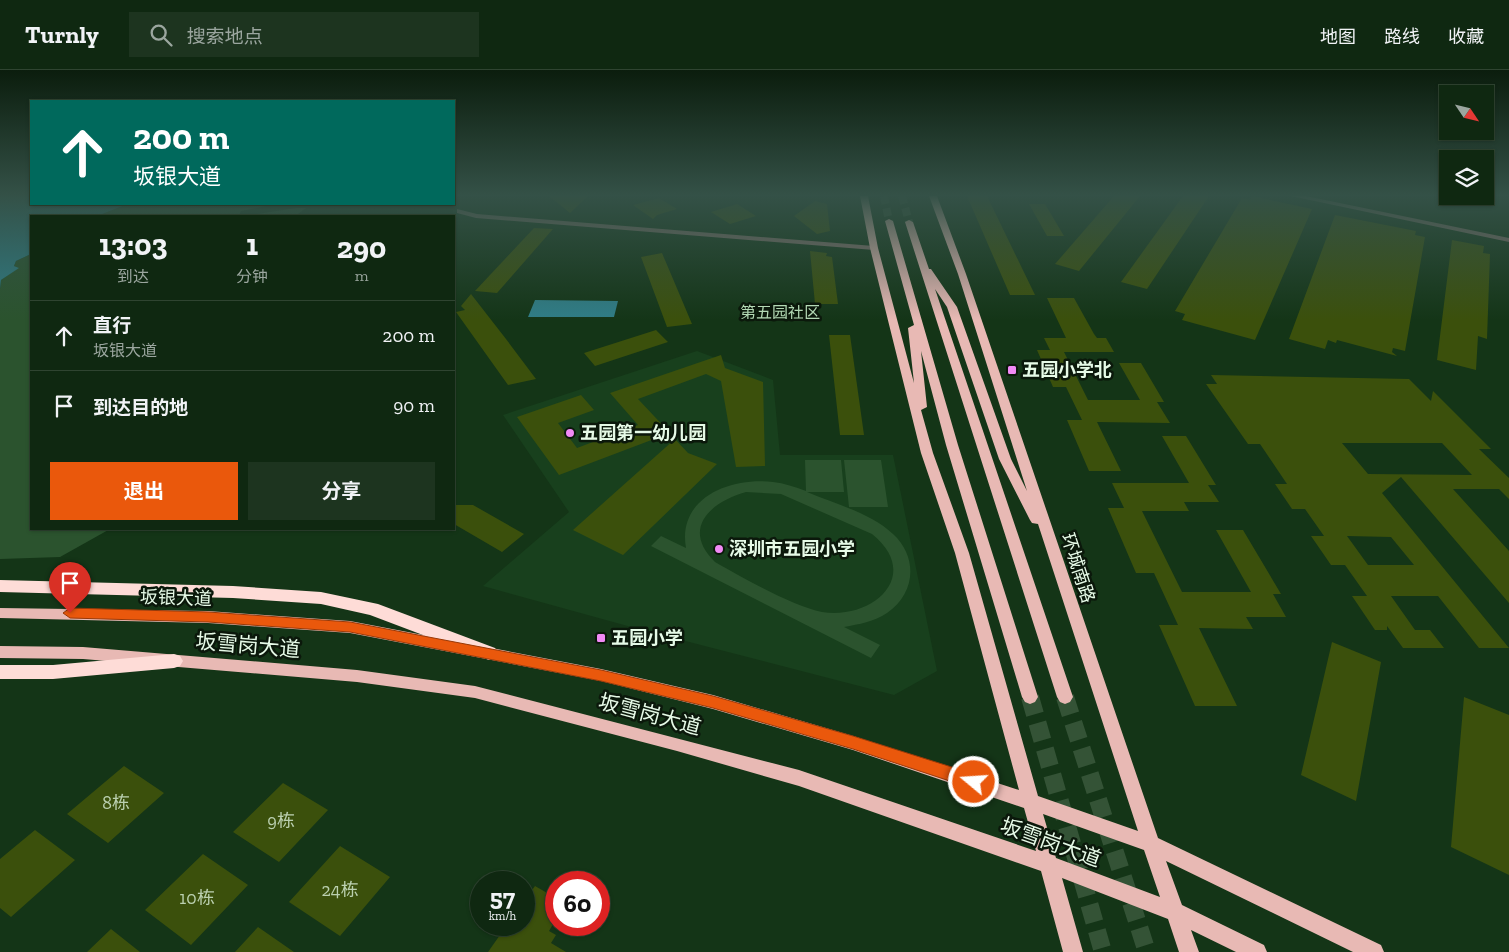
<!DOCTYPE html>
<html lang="zh">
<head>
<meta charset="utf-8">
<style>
  body { margin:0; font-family:"Zilla Slab","Noto Sans SC",serif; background:#1d341f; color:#f1f3f6; height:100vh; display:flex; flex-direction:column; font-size:19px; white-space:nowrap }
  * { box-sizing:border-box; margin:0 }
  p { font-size:16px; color:#9ba69f }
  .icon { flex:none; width:28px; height:28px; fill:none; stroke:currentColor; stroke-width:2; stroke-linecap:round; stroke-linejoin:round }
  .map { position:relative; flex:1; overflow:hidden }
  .panel { position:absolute; left:30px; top:145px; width:425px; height:315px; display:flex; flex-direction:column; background:#0f2811; border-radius:0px; box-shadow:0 1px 4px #0004,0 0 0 1px #2f4431 }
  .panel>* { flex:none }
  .top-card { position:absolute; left:30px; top:30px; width:425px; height:105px; border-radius:0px; box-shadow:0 1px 4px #0004,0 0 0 1px #2f4431; background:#00695c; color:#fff; overflow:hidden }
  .needle { width:32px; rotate:125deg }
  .buttons { position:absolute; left:1439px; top:15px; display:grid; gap:10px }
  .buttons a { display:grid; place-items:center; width:55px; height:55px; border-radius:0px; background:#0f2811; box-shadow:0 1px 4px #0004,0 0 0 1px #2f4431; font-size:25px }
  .speed { position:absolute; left:470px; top:801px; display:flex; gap:10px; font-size:25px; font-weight:700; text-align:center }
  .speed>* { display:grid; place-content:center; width:65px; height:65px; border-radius:50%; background:#0f2811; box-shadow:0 1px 4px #0004,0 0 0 1px #2f4431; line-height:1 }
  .speed small { font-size:12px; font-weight:400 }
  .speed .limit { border:8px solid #d22; background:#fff; color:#111 }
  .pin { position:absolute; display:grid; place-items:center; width:42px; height:42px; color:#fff; margin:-51px -21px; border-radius:50% 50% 50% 0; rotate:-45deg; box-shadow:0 0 5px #0007 }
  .pin .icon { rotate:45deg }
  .me { position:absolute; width:55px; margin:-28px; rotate:288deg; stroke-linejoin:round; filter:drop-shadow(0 0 4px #0008) }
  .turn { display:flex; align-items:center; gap:18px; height:105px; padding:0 20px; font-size:22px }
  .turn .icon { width:65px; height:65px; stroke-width:2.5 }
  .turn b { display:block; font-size:35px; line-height:42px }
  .eta { display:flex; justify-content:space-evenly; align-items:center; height:85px; text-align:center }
  .eta b { font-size:30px; font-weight:700; line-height:35px }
  .button { display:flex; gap:10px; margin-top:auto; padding:10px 20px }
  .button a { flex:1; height:58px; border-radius:0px; background:#ea580c; color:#fff; font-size:20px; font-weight:700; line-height:58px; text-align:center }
  .button a+a { background:#1d341f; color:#f1f3f6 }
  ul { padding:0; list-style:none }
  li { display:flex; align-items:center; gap:15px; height:70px; padding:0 20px; border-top:1px solid #2f4431 }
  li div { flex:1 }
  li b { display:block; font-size:19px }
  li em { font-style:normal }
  header { display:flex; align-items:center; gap:30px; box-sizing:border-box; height:70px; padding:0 25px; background:#0f2811; border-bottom:1px solid #2f4431 }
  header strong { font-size:24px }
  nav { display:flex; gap:28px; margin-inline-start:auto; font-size:18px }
  .search { width:350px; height:45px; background:#1d341f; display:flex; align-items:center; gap:12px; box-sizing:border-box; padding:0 18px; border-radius:0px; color:#9ba69f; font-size:19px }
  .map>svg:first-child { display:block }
  .built { fill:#18401d }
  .green { fill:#2b532e; fill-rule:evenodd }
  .water { fill:#307d86 }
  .building { fill:#3b500c; fill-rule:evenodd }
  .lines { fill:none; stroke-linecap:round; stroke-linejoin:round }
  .major-tunnel-far1 { stroke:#345336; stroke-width:8; stroke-dasharray:8 4.5; stroke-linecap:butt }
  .major-tunnel { stroke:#345336; stroke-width:18; stroke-dasharray:18 9; stroke-linecap:butt }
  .minor { fill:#8a7370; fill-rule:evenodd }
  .major { fill:#e8b9b4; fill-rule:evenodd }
  .highway { fill:#fedcd7; fill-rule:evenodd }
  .route { fill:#ea580c; stroke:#983908 }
  .poi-dot { fill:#f18af5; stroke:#0b180b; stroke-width:2 }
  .labels { text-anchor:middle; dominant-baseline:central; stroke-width:5; stroke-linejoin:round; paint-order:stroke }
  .far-quarter-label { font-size:16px; fill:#b3d9b4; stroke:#0b180b }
  .poi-label { font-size:18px; font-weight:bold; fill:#e6fae7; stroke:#0b180b; text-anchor:start }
  .street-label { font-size:18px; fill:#e6fae7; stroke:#0b180b }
  .near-number-label { font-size:18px; fill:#bbd0b0 }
  .near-street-label { font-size:21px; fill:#e6fae7; stroke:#0b180b }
</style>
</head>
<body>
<header>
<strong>Turnly</strong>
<div class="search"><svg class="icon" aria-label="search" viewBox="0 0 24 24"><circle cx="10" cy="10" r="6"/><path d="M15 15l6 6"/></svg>搜索地点</div>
<nav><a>地图</a><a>路线</a><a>收藏</a></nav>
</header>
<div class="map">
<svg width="1509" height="882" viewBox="0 0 1509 882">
  <rect width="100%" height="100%" fill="#143517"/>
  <path class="built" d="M697 281 773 310 780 385H893L937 601 894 625 635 558 483 516 569 442 503 345Z"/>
  <path class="green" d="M128 134H276L241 141 239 146H97Z
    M296 138H306L298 144 290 146H244Z
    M31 184V459H110L60 487 0 489V219L1 210 18 198 14 196 16 191Z
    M805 390H841L844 422H807C835 434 871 443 893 464 918 487 916 523 887 543 874 552 859 554 844 557L880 575 871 588 651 476 661 466 686 478C677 428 730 407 773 412 784 413 795 417 806 421ZM746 422 781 424 872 464C923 505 873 550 822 542 792 536 743 508 715 492 681 459 710 432 746 422Z
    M844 390H881L888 437H849Z"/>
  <path class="water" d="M0 126H31V134H128L97 146H31V184L16 191 14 196 19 198 1 210 0 219Z
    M535 230 618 231 614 247H528Z"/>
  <path class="building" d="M549 126H588L570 143Z
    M967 126H987L1035 225H1010Z
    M1114 126H1140L1079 201 1055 194Z
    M1183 126H1209L1147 219 1121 212Z
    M1252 126 1312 139 1255 270 1182 250 1185 244 1175 241 1242 128 1250 130Z
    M659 128 677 139 657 145 653 149 633 135Z
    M815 131 827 134 830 161 817 164 794 146Z
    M737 134 756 146 730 154 711 142Z
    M1029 134H1045L1064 166H1047Z
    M1335 145 1416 161 1415 165 1425 167 1405 281 1393 278 1392 282 1397 286 1337 270 1336 273 1328 270 1325 279 1289 269Z
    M534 158 553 159 497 223 475 221Z
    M1452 170 1484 176 1483 183 1490 184 1487 269 1478 266 1476 300 1437 290Z
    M810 181 827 183 826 186 832 187 838 234H815Z
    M662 183 676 216 692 254 667 257 641 187Z
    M471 224 506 269 536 309 508 315 456 242 465 240 461 236Z
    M1047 228H1074L1094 264 1097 268H1106L1114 282H1064L1088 330H1140L1119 293H1141L1164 332H1157L1170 353 1097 352 1121 401H1089L1067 350H1082L1066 317H1053L1037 280H1050L1044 268H1066Z
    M656 260 668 272 595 296 584 283Z
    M829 265H850L864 365H840Z
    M721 285 725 298 763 312 765 396 736 397 721 311 706 304 638 329 670 363 559 405 517 347 581 325 594 340 558 353 577 378 638 355 610 323Z
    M1211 305 1409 309 1431 331 1433 321 1491 379H1479L1509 408V429L1499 419H1453L1509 481V533L1401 407 1382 423 1509 578H1479L1438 526H1391L1415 560H1430L1444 578H1403L1387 556V560H1375L1352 526H1367L1345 495H1331L1311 466H1324L1305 439H1292L1275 414H1287L1260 374H1248L1206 314H1217ZM1342 373H1442L1472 405 1368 404ZM1347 466 1391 467 1414 495H1368Z
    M1162 366H1186L1216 415H1208L1219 432H1184L1189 441H1142L1182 522H1251L1216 460H1243L1281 524H1273L1286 547H1246L1253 559 1199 558 1237 636H1195L1159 555H1178L1154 503H1136L1108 438H1124L1112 413H1189Z
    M675 369 688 383 717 394 623 485 573 460Z
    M454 435H473L524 464 502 482 454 454Z
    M1332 572 1381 592 1356 731 1301 705Z
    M1464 627 1509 645V805L1451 777Z
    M124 696 164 723 108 773 67 744Z
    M283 713 328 740 279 792 233 762Z
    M35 760 75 790 11 847 0 838V789Z
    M340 776 390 807 340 866 289 832Z
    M203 784 248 815 191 875 145 840Z
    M535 816 556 828V849L549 861 556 865 551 873 566 882H488L507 855H524V831Z
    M258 857 294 882H235Z
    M111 859 140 882H87Z"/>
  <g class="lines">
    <path class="major-tunnel-far1" d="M884 126 889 151
      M902 126 909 152"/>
    <path class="major-tunnel" d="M1030 627 1103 882
      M1065 627 1147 882"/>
    <path class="minor" d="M1291 126H1306L1509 168V172Z
      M457 139 477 144 874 176 878 178 874 180 476 148 457 143Z"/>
    <path class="major" d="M860 126H868L878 178 914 313 908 258 914 255 885 151 889 149 893 151 958 375 1038 627 1035 632 1030 634 1025 632 1022 627 946 375 921 281 927 337 921 340 933 383 969 483 1038 726 1138 761 1038 454 1032 453 1030 450 999 389 947 237 935 219 1073 627 1070 632 1065 634 1060 632 1057 627 905 152 909 150 913 152 929 199H931L957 237 1011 389 1027 421 958 204 929 126H937L966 204 1158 768 1381 875 1384 882H1353L1166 791 1182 835 1264 875 1267 882H1236L1191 860 1199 882H1179L1168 849 1062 808 1083 882H1063L1041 801 799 716 677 681 475 628 357 612 83 589 0 588V576L83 577 357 600 475 616 799 700 1036 781 1024 738 853 680 713 639 601 611 350 563 208 553 0 548V538L208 541 350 551 601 599 713 625 853 666 1019 720 955 483 921 383 870 178ZM1043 744 1144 780 1160 827 1056 788Z"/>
    <path class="highway" d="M0 510 233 516 321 522 378 534 495 578 498 583 495 588 489 590 370 545 321 534 233 528 0 522Z
      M174 584 180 586 183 591 180 596 174 598 53 609H0V595H53Z"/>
  </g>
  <linearGradient id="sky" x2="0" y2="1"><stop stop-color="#0b1d0d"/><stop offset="0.5" stop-color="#345147"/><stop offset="1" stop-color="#345147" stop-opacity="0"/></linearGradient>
  <rect width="1509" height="250" fill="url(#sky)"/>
  <path class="route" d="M70 538 208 542 350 552 601 600 713 626 853 666 974 704 979 707 981 712 979 716 974 719 853 679 713 638 601 611 350 562 208 552 70 548 63 543Z"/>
  <g class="poi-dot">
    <rect x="1007" y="295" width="10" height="10" rx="2.5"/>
    <circle cx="570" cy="363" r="5"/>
    <circle cx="719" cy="479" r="5"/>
    <rect x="596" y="563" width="10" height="10" rx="2.5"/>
  </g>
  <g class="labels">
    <g class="far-quarter-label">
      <text x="780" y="242">第五园社区</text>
    </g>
    <g class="poi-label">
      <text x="1022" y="300">五园小学北</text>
      <text x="580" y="363">五园第一幼儿园</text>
      <text x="729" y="479">深圳市五园小学</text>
      <text x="611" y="568">五园小学</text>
    </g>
    <g class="street-label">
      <text transform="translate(1078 498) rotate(72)">环城南路</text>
      <text transform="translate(176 528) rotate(2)">坂银大道</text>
    </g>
    <g class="near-number-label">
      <text x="116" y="733">8栋</text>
      <text x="281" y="751">9栋</text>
      <text x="340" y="820">24栋</text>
      <text x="197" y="828">10栋</text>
    </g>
    <g class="near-street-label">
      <text transform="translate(248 575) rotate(5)">坂雪岗大道</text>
      <text transform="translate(650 644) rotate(15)">坂雪岗大道</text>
      <text transform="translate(1051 772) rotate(20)">坂雪岗大道</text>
    </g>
  </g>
</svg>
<div class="buttons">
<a><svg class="needle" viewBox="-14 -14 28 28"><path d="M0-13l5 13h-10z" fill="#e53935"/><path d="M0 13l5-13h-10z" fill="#9ba69f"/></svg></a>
<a><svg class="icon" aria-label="layers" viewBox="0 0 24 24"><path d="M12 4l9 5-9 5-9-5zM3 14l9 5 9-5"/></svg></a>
</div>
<div class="speed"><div>57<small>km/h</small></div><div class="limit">60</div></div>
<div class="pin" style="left:70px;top:543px;background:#d93025"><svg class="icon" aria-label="arrive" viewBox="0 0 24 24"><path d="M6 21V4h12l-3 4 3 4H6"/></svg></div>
<svg class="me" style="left:974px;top:712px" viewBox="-20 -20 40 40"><circle r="17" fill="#ea580c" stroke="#fff" stroke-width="3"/><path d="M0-11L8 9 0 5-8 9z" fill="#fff"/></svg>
<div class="top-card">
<div class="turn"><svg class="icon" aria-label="ahead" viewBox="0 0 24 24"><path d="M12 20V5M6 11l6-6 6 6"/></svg><div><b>200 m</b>坂银大道</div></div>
</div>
<section class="panel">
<div class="eta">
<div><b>13:03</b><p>到达</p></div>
<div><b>1</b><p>分钟</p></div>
<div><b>290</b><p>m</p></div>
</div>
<ul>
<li><svg class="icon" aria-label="ahead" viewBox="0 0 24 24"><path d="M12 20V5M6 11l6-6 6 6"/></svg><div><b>直行</b><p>坂银大道</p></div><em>200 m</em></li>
<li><svg class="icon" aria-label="arrive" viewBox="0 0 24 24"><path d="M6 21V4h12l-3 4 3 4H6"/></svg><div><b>到达目的地</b></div><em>90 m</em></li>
</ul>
<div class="button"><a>退出</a><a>分享</a></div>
</section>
</div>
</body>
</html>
